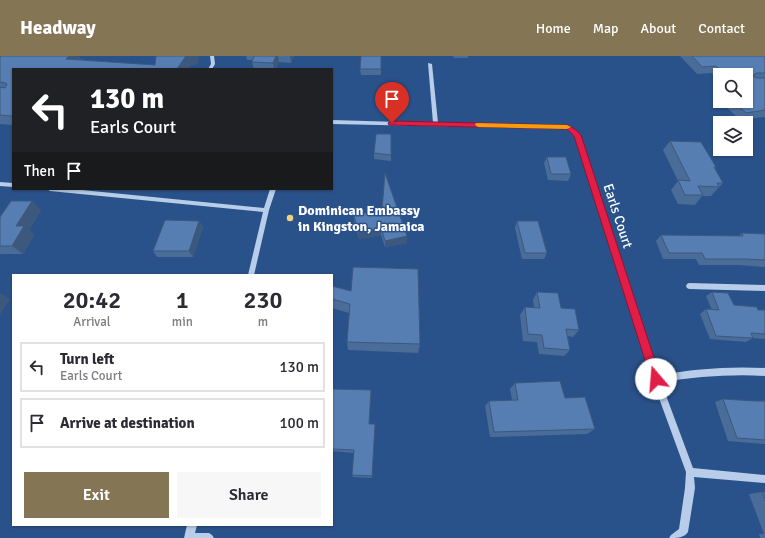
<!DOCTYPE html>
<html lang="en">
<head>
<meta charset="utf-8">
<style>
  body { margin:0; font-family:Signika,sans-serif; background:#f7f7f7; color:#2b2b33; height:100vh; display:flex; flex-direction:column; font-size:15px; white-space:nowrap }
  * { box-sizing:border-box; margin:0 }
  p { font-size:13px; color:#7c7c81 }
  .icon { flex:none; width:22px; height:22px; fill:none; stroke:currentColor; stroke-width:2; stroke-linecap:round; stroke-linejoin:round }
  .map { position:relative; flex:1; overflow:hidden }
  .details { position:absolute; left:12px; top:218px; width:321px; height:252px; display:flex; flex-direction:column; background:#fff; border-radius:0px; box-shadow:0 1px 3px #0004 }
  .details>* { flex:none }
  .hud { position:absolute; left:12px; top:12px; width:321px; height:122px; border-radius:0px; box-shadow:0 1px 3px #0004; background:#202124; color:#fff; overflow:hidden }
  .fabs { position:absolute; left:713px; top:12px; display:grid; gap:8px }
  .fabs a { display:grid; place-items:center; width:40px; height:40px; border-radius:0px; background:#fff; box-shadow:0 1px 3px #0004; font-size:20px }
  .pin { position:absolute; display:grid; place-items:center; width:34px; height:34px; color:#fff; margin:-41px -17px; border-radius:50% 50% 50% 0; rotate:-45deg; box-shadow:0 0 4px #0007 }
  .pin .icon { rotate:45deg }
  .me { position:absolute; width:44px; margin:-22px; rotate:342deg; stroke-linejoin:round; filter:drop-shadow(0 0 3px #0008) }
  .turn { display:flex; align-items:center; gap:14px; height:84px; padding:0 12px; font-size:18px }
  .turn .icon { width:52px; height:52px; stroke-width:2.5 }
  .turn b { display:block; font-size:28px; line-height:34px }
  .then { display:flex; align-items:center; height:38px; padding:0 12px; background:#0003; gap:8px; font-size:15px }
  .eta { display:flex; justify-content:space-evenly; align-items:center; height:68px; text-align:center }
  .eta b { font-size:24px; font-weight:600; line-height:28px }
  .primary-button { display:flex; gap:8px; margin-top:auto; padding:8px 12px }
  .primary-button a { flex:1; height:46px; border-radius:0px; background:#847655; color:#fff; font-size:16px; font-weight:600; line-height:46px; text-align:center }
  .primary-button a+a { background:#f7f7f7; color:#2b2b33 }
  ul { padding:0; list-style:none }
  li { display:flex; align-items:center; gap:12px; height:50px; margin:0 8px 6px; padding:0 4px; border:2px solid #e1e1e2; border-radius:0px }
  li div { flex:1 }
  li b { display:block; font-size:15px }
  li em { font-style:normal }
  header { display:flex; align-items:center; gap:24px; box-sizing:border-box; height:56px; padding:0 20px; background:#847655; color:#fff }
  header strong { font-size:19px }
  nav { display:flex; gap:22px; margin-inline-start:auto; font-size:14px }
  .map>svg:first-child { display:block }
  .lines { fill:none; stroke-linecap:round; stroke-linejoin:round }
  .minor { fill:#b8cde9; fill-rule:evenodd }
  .wall { fill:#4a6c99 }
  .shaded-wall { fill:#3c587d }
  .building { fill:#567eb2; stroke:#3c587d }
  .route { fill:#e11d48; stroke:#92132f }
  .slow { fill:#f59e0b }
  .poi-dot { fill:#f0d17f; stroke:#2a528a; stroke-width:1.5 }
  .labels { text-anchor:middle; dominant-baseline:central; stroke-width:3; stroke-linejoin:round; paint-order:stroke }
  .poi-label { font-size:14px; font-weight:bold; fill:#fff; stroke:#2a528a; text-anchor:start }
  .street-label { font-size:14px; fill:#fff; stroke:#2a528a }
</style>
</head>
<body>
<header>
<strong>Headway</strong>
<nav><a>Home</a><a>Map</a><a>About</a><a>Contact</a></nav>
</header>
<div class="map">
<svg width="765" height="482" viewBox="0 0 765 482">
  <rect width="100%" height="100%" fill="#2a528a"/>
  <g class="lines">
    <path class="minor" d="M210 0H214L215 8 212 13H208L211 8Z
      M428 7 432 8 438 67 568 69 579 78 659 319C694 313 729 310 765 312V320C730 318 696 321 661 326L693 412 765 419V427L694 421 695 432 688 476C684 482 677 482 669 482L671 479 679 473 685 432 686 416 652 323 575 80 567 73 332 68V64L433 67Z
      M0 126 13 127V131L0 130Z
      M47 133H72L264 152 270 133H276L269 154 254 219H248L263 156 50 135Z
      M689 227 765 229V235L689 233 687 232 686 230 687 228Z
      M187 469H197L195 477H209L212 479 214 482H184Z"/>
  </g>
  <path class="wall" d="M0 0 81 4 155 9 198 8 191 9 13 13V69L0 68Z
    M246 0H294L291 7 279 6 276 13H254L252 6V4H247Z
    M381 0V19H361L360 13Z
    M453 0H468V2H454Z
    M680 0H765V61L740 64 717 42 720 39V45H746V19H720V25L711 17 697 18Z
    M391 78V105L374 103V97Z
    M670 85 716 111 715 113 723 127 711 140H702L695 149 678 148 671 134 678 125 663 94Z
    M547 101 571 118 568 125 548 124 544 107Z
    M41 154 29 174 34 179 23 198H0V161Z
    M354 159 407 180V187L385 191 381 179 359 183 354 165Z
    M199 165 203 171 193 201H157L153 195Z
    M517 165 547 197 544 203H522L515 172Z
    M742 177 765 178V211L739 209H699L696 203H663L656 185 661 179 739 180Z
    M332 230 420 288 418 297 348 294 347 286 349 257 332 252Z
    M537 236 561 252 579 274 573 281 568 280 570 294 564 300 539 298 537 286 523 285 520 259 525 251 534 252 533 244Z
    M712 236 734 249 758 254H765V283L753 282 746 286 710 283 700 258 706 253 712 254 706 240Z
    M515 327 565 342 595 373 587 378 490 381 485 350 489 345 512 344 510 333Z
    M332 333 371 334 369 368H375V371L372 422 353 421 352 419 354 397 332 395Z
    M723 343 755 345H765V388L728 385 715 346Z
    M762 436H765V482H760L759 478H764L749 438Z"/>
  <path class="shaded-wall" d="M69 0H79L81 4 73 13 66 3Z
    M186 0H199L198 8 191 9 188 13H177Z
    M276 0H278L279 6 276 13H274L273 7Z
    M290 0H294L291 7Z
    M32 145 41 154 29 174 34 179 23 198 12 190 16 170Z
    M199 165 203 171 193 201 189 195Z
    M381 172V179L359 183 358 177Z
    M407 180V187L385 191V185Z
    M0 237 10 243 0 259Z"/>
  <path class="building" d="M0 0H69L66 3 155 9 156 0H186L177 13H13V59L12 60 0 59V31L5 32 7 28 5 27 0 26Z
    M254 0H276L273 7 252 6Z
    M361 0H381V13H360Z
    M692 0H765V17H756L753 20 757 22H765V54L746 57 733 45H746V19H726L716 10 702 11Z
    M376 78H391V99L374 97Z
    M670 85 701 86 716 111H714L723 127H717L719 131 698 130 703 139H685L678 124 690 125Z
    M547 101H566L571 118H551Z
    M385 117 407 180 385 185 381 172 358 177 354 159 382 154Z
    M11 145H32L16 170H24L12 190H0V161Z
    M165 164 199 165 189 195H153Z
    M517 165H538L547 197H525Z
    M742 177 765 178V204L746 203H705L702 197H669L661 179 743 180Z
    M353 211 418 213 420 288 347 286 350 248 332 243V230L351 235Z
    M537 236 558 237 561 252 575 253 579 274 566 273 570 294 544 292 542 279 528 278 525 251 540 252Z
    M712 236 728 237 734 249 757 251 758 254H765V278L751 277 753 282 716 280 706 253 719 254Z
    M560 325 565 342 585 341 595 373 494 376 489 345 518 344 515 327Z
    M332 333 371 334 369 368H375L372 420 352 419 354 394 332 393Z
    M723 343 755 345H765V384L737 382Z
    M762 436H765V443Z"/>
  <path class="route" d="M392 65 568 69 576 74 581 79 661 323 660 326 656 327 653 326 651 323 574 80 567 73 389 69 388 67Z"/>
  <path class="slow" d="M476 67 567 69 571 71 567 73 478 71 475 69Z"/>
  <circle class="poi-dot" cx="290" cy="162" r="4"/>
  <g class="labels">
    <g class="poi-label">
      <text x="298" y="154">Dominican Embassy<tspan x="298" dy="16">in Kingston, Jamaica</tspan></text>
    </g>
    <g class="street-label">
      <text transform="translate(618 160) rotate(72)">Earls Court</text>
    </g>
  </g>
</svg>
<div class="fabs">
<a><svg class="icon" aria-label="search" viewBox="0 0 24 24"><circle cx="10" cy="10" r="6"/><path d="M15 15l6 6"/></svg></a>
<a><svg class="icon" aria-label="layers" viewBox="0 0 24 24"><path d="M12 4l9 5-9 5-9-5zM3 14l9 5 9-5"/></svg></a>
</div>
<div class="pin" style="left:392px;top:67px;background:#d93025"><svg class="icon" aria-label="arrive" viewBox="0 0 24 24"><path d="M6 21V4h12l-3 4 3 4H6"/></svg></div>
<svg class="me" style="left:656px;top:323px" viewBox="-20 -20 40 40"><circle r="19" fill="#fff"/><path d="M0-13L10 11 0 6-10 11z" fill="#e11d48"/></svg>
<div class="hud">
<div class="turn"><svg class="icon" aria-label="left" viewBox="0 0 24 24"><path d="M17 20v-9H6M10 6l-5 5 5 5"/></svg><div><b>130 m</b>Earls Court</div></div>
<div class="then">Then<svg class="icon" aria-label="arrive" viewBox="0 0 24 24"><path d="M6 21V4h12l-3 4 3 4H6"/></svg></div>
</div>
<section class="details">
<div class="eta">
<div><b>20:42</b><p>Arrival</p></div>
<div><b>1</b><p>min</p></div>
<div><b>230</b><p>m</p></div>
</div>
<ul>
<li><svg class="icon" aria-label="left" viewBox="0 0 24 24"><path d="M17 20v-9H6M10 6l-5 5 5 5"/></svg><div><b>Turn left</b><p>Earls Court</p></div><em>130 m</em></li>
<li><svg class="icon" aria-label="arrive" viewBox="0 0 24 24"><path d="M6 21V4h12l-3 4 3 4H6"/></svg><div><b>Arrive at destination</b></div><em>100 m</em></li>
</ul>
<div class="primary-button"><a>Exit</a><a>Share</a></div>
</section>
</div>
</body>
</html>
